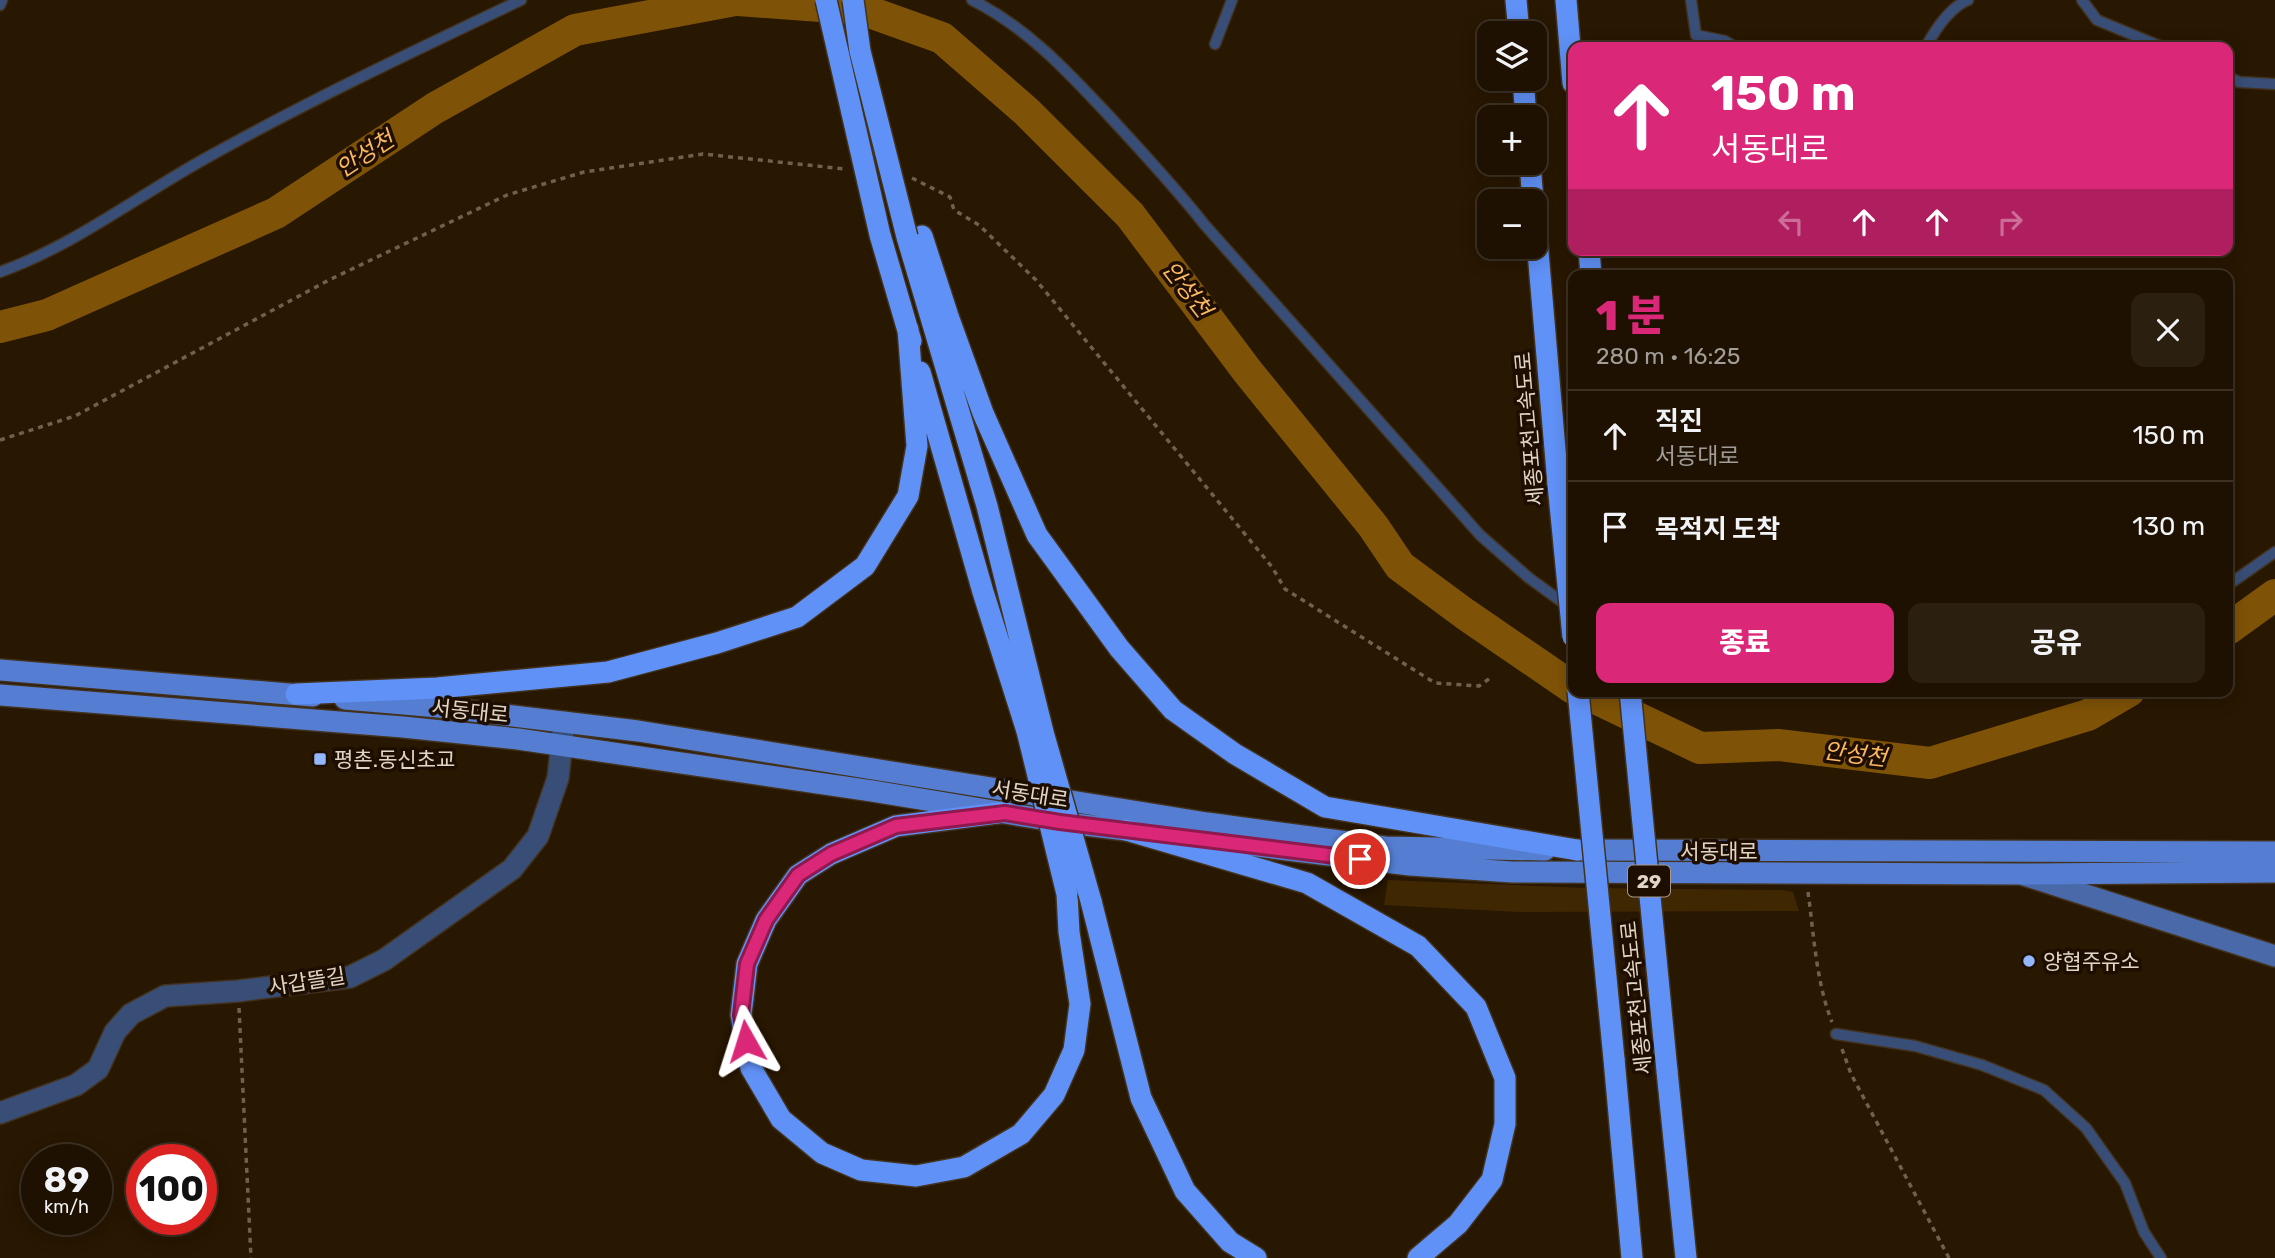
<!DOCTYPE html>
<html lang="ko">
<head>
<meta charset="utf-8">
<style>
  body { margin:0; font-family:Rubik,"Noto Sans KR",sans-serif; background:#2b1f10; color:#f1f3f6; height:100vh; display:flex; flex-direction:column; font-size:26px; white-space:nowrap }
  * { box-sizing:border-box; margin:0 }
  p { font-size:23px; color:#a19d99 }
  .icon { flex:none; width:38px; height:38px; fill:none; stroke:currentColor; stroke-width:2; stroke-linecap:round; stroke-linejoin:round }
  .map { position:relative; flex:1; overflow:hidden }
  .sheet { position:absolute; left:1568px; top:270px; width:665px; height:427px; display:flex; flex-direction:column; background:#1e1101; border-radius:14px; box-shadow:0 4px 18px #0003,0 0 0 2px #3c3123 }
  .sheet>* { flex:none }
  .hud { position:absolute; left:1568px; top:42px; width:665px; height:214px; border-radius:14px; box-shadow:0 4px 18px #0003,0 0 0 2px #3c3123; background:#db2777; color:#fff; overflow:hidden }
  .buttons { position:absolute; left:1477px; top:21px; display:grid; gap:14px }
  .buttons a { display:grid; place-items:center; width:70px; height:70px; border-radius:14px; background:#1e1101; box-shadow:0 4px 18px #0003,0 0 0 2px #3c3123; font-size:35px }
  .speed { position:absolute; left:21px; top:1144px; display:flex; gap:14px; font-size:35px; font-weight:700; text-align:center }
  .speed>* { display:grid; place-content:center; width:91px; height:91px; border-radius:50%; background:#1e1101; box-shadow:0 4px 18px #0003,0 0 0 2px #3c3123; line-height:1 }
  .speed small { font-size:18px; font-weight:400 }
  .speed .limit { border:10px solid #d22; background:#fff; color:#111 }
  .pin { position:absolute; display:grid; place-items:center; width:60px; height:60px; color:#fff; margin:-30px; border:4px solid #fff; border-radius:50%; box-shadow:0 2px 7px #0007 }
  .me { position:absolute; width:77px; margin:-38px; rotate:354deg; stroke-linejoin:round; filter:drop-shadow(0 0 5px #0008) }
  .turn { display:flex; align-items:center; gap:24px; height:147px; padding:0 28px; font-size:32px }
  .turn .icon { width:91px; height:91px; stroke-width:2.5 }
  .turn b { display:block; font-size:49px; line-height:60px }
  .lanes { display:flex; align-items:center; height:66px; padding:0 28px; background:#0003; justify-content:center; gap:35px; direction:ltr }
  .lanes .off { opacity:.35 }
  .round { display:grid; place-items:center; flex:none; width:74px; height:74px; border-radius:14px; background:#2b1f10 }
  .headline { display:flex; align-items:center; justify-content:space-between; height:119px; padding:0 28px }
  h1 { font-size:42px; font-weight:800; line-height:52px; color:#db2777 }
  .button { display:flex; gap:14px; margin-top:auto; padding:14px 28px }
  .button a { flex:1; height:80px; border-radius:14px; background:#db2777; color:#fff; font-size:28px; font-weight:800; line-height:80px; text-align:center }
  .button a+a { background:#2b1f10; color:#f1f3f6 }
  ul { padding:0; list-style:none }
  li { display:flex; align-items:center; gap:21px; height:91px; padding:0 28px; border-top:2px solid #3c3123 }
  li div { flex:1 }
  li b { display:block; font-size:26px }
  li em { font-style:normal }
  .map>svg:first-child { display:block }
  .green { fill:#3f2702 }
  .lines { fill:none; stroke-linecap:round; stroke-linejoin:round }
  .river { stroke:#7f5307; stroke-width:32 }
  .lane-casing { stroke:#42321d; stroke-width:13 }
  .street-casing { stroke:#42321d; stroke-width:24 }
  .secondary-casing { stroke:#42321d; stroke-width:24 }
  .primary-casing { stroke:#42321d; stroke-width:24 }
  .highway-casing { stroke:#42321d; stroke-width:24 }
  .path { stroke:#70614e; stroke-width:3.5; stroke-dasharray:5 5; stroke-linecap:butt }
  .lane { stroke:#394e76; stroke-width:10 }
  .street { stroke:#394e76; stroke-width:21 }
  .secondary { stroke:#4969a9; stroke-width:21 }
  .primary { stroke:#557ed2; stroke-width:21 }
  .highway { stroke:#6091f6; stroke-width:21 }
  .highway-bridge-casing { stroke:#42321d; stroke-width:24; stroke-linecap:butt }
  .highway-bridge { stroke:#6091f6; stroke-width:21 }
  .route-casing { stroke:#8e194d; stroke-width:18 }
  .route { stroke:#db2777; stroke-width:12 }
  .poi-dot { fill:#93b7fd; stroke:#1e0e00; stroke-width:2.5 }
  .labels { text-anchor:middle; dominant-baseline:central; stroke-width:7; stroke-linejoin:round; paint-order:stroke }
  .shield { fill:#1e0e00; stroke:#a6998b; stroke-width:2 }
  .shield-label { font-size:19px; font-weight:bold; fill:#e1d5c7 }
  .street-label { font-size:21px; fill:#e1d5c7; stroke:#1e0e00 }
  .poi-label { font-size:21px; fill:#e1d5c7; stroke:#1e0e00; text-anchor:start }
  .water-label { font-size:23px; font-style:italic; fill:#fab860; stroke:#1e0e00 }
</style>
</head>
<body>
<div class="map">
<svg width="2275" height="1258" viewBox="0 0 2275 1258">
  <rect width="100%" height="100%" fill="#281701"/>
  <path class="green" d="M1388 880 1585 888 1782 890 1793 892 1799 911 1518 912 1384 905Z"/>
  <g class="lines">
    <path class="river" d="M738 0 861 9 942 38 1027 112 1130 215 1248 372 1373 526 1400 566 1465 614 1573 688
      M0 327 47 315 276 213 435 108 575 30 735 0
      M2228 629 2275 595
      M1581 691 1700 748 1778 745 1930 763 2088 715 2129 691"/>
    <g class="lane-casing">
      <path id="lane" d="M972 0C1028 28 1069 73 1111 118 1143 153 1175 187 1204 224L1480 535 1529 578 1569 607
        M1691 0 1696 35 1725 41 1735 47
        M2082 0 2097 20 2162 47
        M0 5 2 0
        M1215 44 1232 0
        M1926 47C1935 30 1949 8 1968 0
        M2228 77 2239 82 2275 84
        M0 272C75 245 139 195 208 157 310 100 416 50 521 0
        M2228 585 2275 552
        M1836 1034 1915 1046 1982 1065 2044 1090 2086 1128 2125 1183 2144 1232 2161 1258"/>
    </g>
    <g class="street-casing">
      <path id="street" d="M0 1113 76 1085 98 1069 115 1032 131 1014 165 996 238 991 350 977 384 960 512 869 538 836 558 778 564 722"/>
    </g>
    <g class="secondary-casing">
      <path id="secondary" d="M2024 875 2275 956"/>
    </g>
    <g class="primary-casing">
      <path id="primary" d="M0 670 313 696
        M0 695 403 727 518 739 872 791 1060 822 1410 865 1512 872 2019 874 2275 872
        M345 699 439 707 638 731 1207 823 1385 847 1545 850
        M1577 850 2275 852"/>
    </g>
    <g class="highway-casing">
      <path id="highway" d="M1516 0 1519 33
        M1566 0 1573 83
        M1523 79 1526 117
        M1530 163 1533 201
        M1535 217 1558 484
        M880 235 911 341
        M922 236 948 316 983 413 1037 535 1119 648 1173 710 1235 754 1325 807 1577 850
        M907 237 987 506 1043 732
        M1589 250 1591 275
        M920 372 983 592 1027 731
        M296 694 437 688 608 672 717 643 797 617 865 566 908 496 917 446 908 329
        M1005 812 896 826 831 854 798 875 766 920 747 964 741 1015 751 1068 781 1119 822 1153 861 1170 916 1176 964 1167 1021 1134 1054 1095 1074 1050 1080 1004 1069 932 1067 894
        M1126 830 1307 883 1418 946 1476 1007 1505 1078V1124L1492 1180 1458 1224 1418 1258
        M1091 901 1141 1098 1185 1191 1230 1242 1256 1258
        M1614 1059 1632 1258
        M1667 1071 1686 1258"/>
    </g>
    <path class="path" d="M912 178 950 197 954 210 979 225 1036 280 1272 567 1285 589 1435 683 1479 686 1493 676
      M0 440 75 416 329 280 507 195 584 172 703 154 845 169
      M1808 892C1814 935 1816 982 1832 1022
      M239 1008 251 1258
      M1842 1049 1851 1074 1949 1258"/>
    <use href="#lane" class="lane"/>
    <use href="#street" class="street"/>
    <use href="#secondary" class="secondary"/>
    <use href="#primary" class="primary"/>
    <use href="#highway" class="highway"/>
    <g class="highway-bridge-casing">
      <path id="highway-bridge" d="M826 0 880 235
        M853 0 860 51 907 237
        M1558 484 1573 637
        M1578 691 1614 1059
        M1630 691 1667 1071
        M1027 731 1067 894
        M1043 732 1091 901"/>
    </g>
    <use href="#highway-bridge" class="highway-bridge"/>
  </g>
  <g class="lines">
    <g class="route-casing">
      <path id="route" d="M746 1041 741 1015 747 964 766 920 798 875 831 854 896 826 1005 813 1060 822 1360 859"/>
    </g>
    <use href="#route" class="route"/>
  </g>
  <g class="poi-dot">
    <rect x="313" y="752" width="14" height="14" rx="3.5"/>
    <circle cx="2029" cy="961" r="7"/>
  </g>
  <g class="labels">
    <rect class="shield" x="1628" y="865.5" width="42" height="31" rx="5"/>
    <g class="shield-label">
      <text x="1649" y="881">29</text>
    </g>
    <g class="street-label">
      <text transform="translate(1529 429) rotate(-95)">세종포천고속도로</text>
      <text transform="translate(470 711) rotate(6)">서동대로</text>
      <text transform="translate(1030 794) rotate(9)">서동대로</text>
      <text x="1719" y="851">서동대로</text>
      <text transform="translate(307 981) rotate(-9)">사갑뜰길</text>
      <text transform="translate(1636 998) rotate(-96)">세종포천고속도로</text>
    </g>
    <g class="poi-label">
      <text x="334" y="759">평촌.동신초교</text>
      <text x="2043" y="961">양협주유소</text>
    </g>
    <g class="water-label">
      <text transform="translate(365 154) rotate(-33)">안성천</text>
      <text transform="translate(1187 289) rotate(52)">안성천</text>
      <text transform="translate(1855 754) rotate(7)">안성천</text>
    </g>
  </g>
</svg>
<div class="buttons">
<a><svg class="icon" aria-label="layers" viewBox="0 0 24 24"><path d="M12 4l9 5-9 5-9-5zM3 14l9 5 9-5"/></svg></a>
<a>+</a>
<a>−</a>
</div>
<div class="speed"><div>89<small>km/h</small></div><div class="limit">100</div></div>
<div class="pin" style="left:1360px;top:859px;background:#d93025"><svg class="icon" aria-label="arrive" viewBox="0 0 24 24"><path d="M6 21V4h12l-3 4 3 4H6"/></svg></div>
<svg class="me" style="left:746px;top:1041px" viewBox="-20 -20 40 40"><path d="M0-17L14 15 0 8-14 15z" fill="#db2777" stroke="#fff" stroke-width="4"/></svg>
<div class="hud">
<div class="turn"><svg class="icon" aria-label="ahead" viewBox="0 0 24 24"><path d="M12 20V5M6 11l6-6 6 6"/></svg><div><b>150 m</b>서동대로</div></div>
<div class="lanes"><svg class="icon off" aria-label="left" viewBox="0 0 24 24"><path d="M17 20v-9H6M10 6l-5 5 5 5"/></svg><svg class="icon" aria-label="ahead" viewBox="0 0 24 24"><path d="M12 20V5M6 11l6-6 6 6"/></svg><svg class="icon" aria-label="ahead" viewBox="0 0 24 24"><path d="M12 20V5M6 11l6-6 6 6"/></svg><svg class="icon off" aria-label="right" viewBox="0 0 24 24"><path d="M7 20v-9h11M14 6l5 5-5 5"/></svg></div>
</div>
<section class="sheet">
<div class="headline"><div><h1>1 분</h1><p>280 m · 16:25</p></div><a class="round"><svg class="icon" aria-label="close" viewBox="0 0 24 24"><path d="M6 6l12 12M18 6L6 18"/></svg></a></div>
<ul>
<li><svg class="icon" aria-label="ahead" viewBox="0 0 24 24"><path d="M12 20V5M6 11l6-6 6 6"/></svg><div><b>직진</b><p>서동대로</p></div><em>150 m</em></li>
<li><svg class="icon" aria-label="arrive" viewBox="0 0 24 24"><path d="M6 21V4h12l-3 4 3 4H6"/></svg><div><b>목적지 도착</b></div><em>130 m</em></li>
</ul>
<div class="button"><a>종료</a><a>공유</a></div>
</section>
</div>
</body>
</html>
